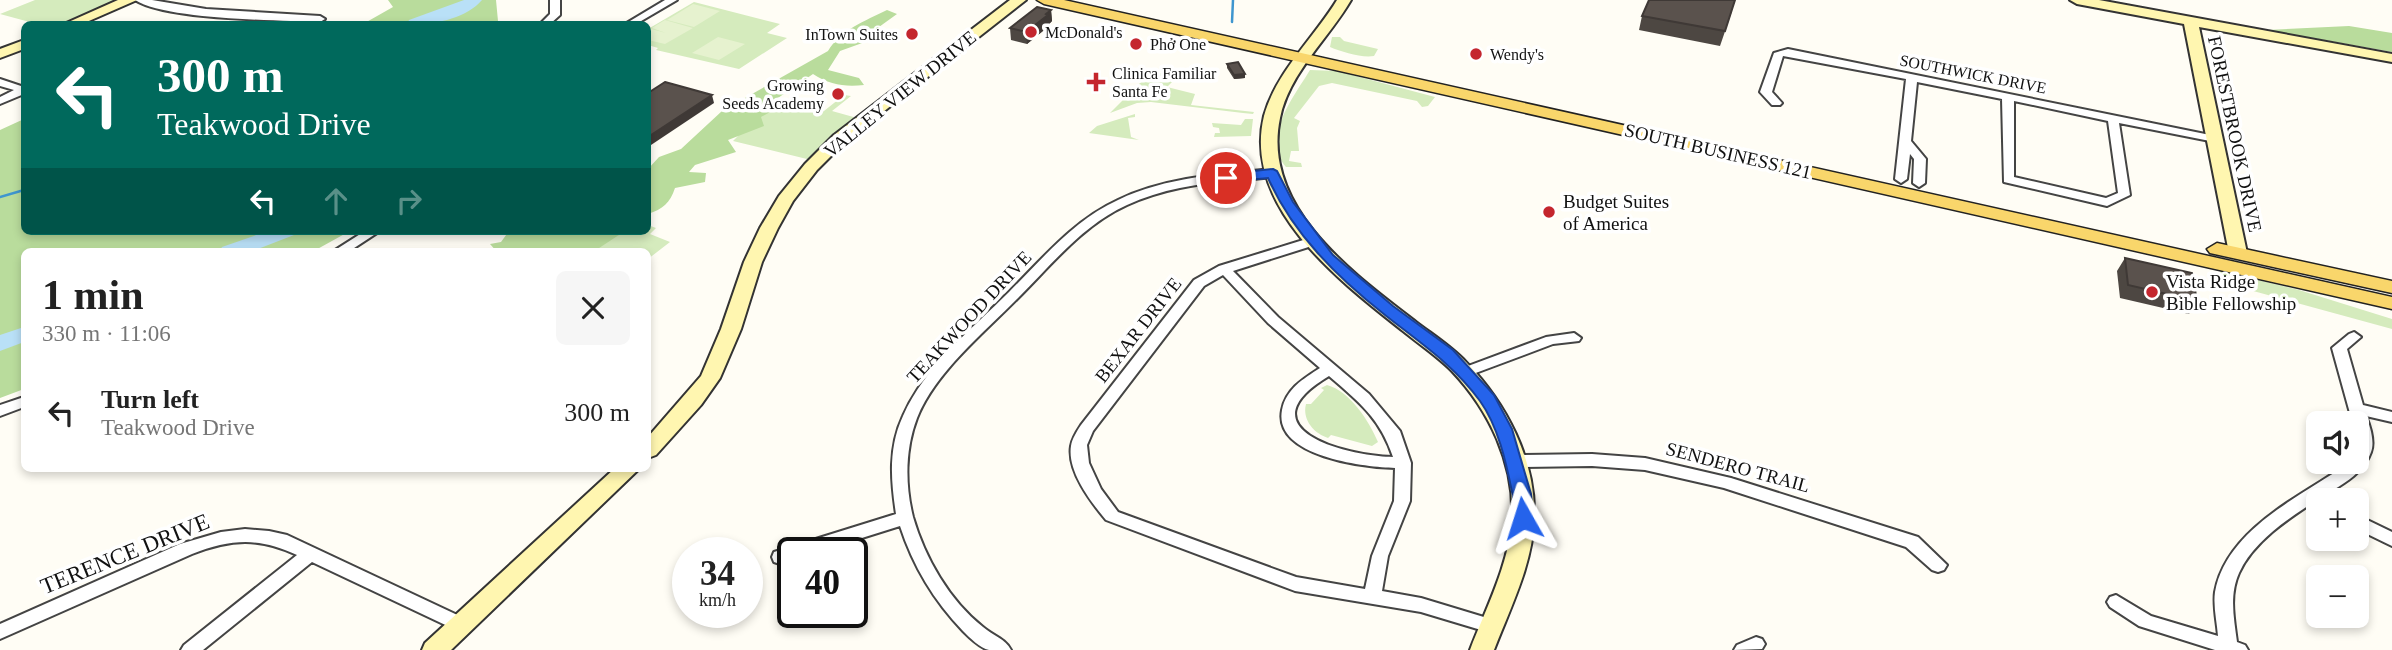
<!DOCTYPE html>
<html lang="en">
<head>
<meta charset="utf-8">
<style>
  body { margin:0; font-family:Georgia,serif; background:#f6f6f6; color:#222; height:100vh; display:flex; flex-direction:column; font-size:26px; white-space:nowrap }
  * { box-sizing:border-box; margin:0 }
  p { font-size:23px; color:#767676 }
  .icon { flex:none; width:38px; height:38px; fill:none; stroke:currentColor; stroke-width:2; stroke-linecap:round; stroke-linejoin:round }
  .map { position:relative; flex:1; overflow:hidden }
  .drawer { position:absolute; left:21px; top:248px; width:630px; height:224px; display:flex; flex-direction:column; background:#fff; border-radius:10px; box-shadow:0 4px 10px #0003 }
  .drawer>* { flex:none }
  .hud { position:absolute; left:21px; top:21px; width:630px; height:214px; border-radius:10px; box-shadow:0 4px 10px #0003; background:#00695c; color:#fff; overflow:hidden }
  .fabs { position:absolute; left:2306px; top:411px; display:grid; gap:14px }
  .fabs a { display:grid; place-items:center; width:63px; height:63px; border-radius:10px; background:#fff; box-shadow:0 4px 10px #0003; font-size:35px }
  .speed { position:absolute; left:672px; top:537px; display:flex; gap:14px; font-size:35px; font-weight:700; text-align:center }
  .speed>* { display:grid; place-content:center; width:91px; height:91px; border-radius:50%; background:#fff; box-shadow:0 4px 10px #0003; line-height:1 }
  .speed small { font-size:18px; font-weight:400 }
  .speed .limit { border:4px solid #111; border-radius:10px; background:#fff; color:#111 }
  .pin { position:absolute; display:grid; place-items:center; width:60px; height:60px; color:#fff; margin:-30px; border:4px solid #fff; border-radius:50%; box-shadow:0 2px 7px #0007 }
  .me { position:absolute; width:77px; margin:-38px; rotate:354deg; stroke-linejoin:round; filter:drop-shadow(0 0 5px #0008) }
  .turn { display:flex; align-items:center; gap:24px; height:147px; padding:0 21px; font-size:32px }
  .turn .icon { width:91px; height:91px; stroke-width:2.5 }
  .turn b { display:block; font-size:49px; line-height:60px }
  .lanes { display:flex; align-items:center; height:66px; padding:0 21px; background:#0003; justify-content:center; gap:35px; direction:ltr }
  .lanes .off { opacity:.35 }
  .round { display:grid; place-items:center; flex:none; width:74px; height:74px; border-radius:10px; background:#f6f6f6 }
  .overview { display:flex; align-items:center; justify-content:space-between; height:119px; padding:0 21px }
  h1 { font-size:42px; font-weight:700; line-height:52px }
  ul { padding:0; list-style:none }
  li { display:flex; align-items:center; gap:21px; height:91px; padding:0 21px }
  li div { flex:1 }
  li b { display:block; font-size:26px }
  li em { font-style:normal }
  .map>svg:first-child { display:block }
  .green { fill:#d5ebbd }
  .forest { fill:#b9dc9c }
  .pitch { fill:#e6f2cf }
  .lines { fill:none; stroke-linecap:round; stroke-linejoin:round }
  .stream { stroke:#3f96cf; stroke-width:2.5 }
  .river { fill:#b9e0f7; fill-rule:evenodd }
  .street-casing { stroke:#444; stroke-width:4 }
  .secondary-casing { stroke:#333; stroke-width:4 }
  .primary-casing { stroke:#222; stroke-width:3 }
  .street { fill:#fff; fill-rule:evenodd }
  .secondary { fill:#fff6b0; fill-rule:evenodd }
  .primary { fill:#f9d66b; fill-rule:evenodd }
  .wall { fill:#4d4742 }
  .shaded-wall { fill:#3f3936 }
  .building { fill:#5a524d; stroke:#3f3936; stroke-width:2 }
  .route { fill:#2563eb; stroke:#184099; stroke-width:2 }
  .poi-dot { fill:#c4262e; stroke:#fff; stroke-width:2.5 }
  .labels { text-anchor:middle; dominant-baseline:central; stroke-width:7; stroke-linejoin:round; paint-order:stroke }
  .far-poi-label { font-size:16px; fill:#111; stroke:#fff; text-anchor:start }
  .far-street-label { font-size:16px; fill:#111; stroke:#fff }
  .street-label { font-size:19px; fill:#111; stroke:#fff }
  .poi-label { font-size:19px; fill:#111; stroke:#fff; text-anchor:start }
  .near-street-label { font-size:23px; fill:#111; stroke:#fff }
</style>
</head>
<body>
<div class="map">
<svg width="2392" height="650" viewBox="0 0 2392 650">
  <rect width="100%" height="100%" fill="#fffdf5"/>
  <path class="green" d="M35 0H121L60 24H37L0 14Z
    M694 2 780 24 767 33 787 38 739 69 656 50 658 48 648 45V29Z
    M1332 37H1340L1344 41 1378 49 1374 56C1361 58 1342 52 1330 47Z
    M1310 70 1337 71 1435 97 1428 106 1422 107 1417 101 1332 83 1319 86 1294 118 1300 121 1297 128 1299 151H1291L1289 161 1301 163 1302 167H1286C1260 138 1295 95 1310 70Z
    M1152 71 1177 77 1167 87 1195 94 1191 105 1254 112 1253 114 1243 113 1151 102 1137 103 1110 113Z
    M844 95 851 96 832 111 857 118 811 160 733 141 776 98 824 111Z
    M1135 114V117L1128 118 1131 137 1139 140 1089 133 1097 126Z
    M1245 119H1253L1251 136 1214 137 1215 133H1220L1219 128 1213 127 1212 123 1241 125Z
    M648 225 656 228 650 234 670 242 648 259V252L594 250 620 231H648Z
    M2220 271 2299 290 2392 319V329L2224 283Z
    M1327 385C1350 391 1369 421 1378 442L1372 446 1331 435 1328 438C1313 433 1302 419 1306 404H1311L1324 390 1321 388Z"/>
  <path class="forest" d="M388 0H496L498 21 491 24H363L393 7Z
    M887 10 897 14 861 40 865 42 840 51 828 70 859 78 864 85C845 87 830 85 813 74L775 100 781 106 761 117 764 126 728 140 736 152 695 165 689 172 706 173 705 182 675 188C670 203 663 209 648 214V169L659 157 681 149 722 111 828 51C840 30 865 21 887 10Z
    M2349 26 2392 33V52L2267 30Z
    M24 119V231H350L312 252H24V389L0 398V130Z
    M509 231H625L593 252H497L490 244 501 242Z"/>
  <path class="pitch" d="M693 4 720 11 694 27 667 20Z
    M665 20 693 28 665 44 648 40V31L651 29 666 33 652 28Z
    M718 37 745 44 719 60 692 53Z"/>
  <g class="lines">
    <path class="stream" d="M1232 22 1233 0
      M0 197 24 190"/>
    <path class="river" d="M464 0H482C466 19 430 26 407 24L409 20Z
      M268 231H297L294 235 250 252H219L222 247Z
      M24 327V342L0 351V335Z"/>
    <g class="street-casing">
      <path id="street" d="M135 0H152L206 9 320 16 325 19 320 22C279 20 166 20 135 0Z
        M550 0H560V15L550 24H540L550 14Z
        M665 0H677L636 24H625Z
        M1788 49 2215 136 2221 139 2215 142 2119 123 2130 195 2107 206 2004 182 2002 99 1917 82 1911 141 1926 159 1925 183 1919 187 1913 183 1914 159 1910 154 1907 179 1901 183 1895 179 1906 79 1783 56 1772 92 1782 103 1780 105H1772L1760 92 1774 53ZM2014 101 2108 121 2118 193 2106 198 2014 177Z
        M0 79 24 87V94L0 104V97L14 90 0 86Z
        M1273 169 1277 170 1279 173 1277 176C1264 179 1249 179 1235 180 1198 184 1161 189 1127 205 1083 225 1053 263 1019 297 985 332 935 372 917 418 905 449 905 485 913 517 925 558 949 600 983 627 992 635 1006 639 1011 650 1004 650 996 650 989 650 980 648 970 638 963 631 934 601 913 566 900 526L814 553H793V560L780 564 774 562 772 557 774 552 896 514C891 481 888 448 903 416 925 366 971 330 1009 292 1043 258 1074 220 1118 200 1166 177 1221 174 1273 169Z
        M365 231H380L348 252H332Z
        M1313 237 1319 241 1318 244 1233 271 1278 317 1369 394 1400 431 1411 463 1410 501 1388 556 1382 591 1421 598 1497 621 1500 626 1497 631 1491 633 1421 612 1295 591 1106 520C1091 502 1067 471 1071 446 1072 439 1077 431 1081 425L1194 280 1219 266ZM1223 275 1268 323 1320 368C1303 379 1286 389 1282 410 1273 457 1365 467 1395 468L1394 501 1372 556 1365 589 1296 577 1118 512 1101 489 1089 463 1087 445 1093 431 1204 286ZM1329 376C1359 402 1380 418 1393 457 1344 456 1242 428 1329 376Z
        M2354 332 2361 337 2347 349 2363 405 2392 412V422L2366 416C2370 426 2375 442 2371 452 2363 475 2339 486 2320 498 2291 517 2254 540 2239 573 2229 595 2234 619 2237 642L2245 645 2248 650H2215L2139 626 2110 607 2107 602 2110 597 2116 595 2151 616 2218 636C2217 622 2213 606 2215 592 2226 531 2298 497 2345 466L2348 462H2357V424H2353L2332 348 2349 334Z
        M1574 333 1581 338 1579 341 1553 344 1465 377 1458 372 1460 369 1546 337Z
        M24 397V407L0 416V405Z
        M1592 454 1645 458 1731 478 1918 537 1947 565 1944 570 1938 572 1932 570 1906 547 1724 488 1645 470 1592 466 1515 467 1509 465 1507 461 1509 457 1515 455Z
        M2357 515 2392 532V546L2357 529Z
        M245 529 269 531 287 535 468 620 471 625 468 630 462 632 456 630 312 562 203 650H181L184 645 297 555C259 537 231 539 192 554L0 639V624L180 544 221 532Z
        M1756 637 1762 639 1765 644 1762 649 1734 650 1737 645Z"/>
    </g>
    <g class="secondary-casing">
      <path id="secondary" d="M118 0H137L82 24H64Z
        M1010 0H1026L846 141 817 170 793 201 778 228 762 262 741 329 720 378 701 405 656 455 648 458V437L701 376 721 329 744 262 760 228 779 196 805 164 834 135Z
        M1337 0H1351C1329 38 1289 73 1280 118 1261 208 1354 274 1416 322 1433 335 1451 346 1466 362 1506 403 1536 460 1534 518 1533 564 1510 608 1494 650H1470C1486 608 1509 565 1512 519 1515 464 1489 410 1452 371 1437 356 1419 344 1403 331 1341 282 1242 207 1264 116 1276 72 1314 38 1337 0Z
        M2070 0H2099L2392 54V62L2199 27 2247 253 2238 258 2229 253 2184 24 2077 4Z
        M24 40V49L0 58V49Z
        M614 469H639L451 650H422L425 643Z"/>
    </g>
    <g class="primary-casing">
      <path id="primary" d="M1037 0H1064L2392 297V309L1044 4Z
        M2217 243 2392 281V293L2210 253 2207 249Z"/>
    </g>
    <use href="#street" class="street"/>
    <use href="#secondary" class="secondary"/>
    <use href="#primary" class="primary"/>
  </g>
  <path class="wall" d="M1051 10 1052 21 1049 24V26L1027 44 1011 40 1010 28Z
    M1732 11 1720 46 1639 30 1642 16Z
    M1227 64 1245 74V78L1234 79 1227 68Z
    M2125 258 2197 301 2189 314 2120 298 2117 271Z"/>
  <path class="shaded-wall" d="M1051 10 1052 21 1049 24V26L1027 44 1026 32Z
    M1245 74V78L1234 79V75Z
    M712 95 714 103 648 147V137Z"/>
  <path class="building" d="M1649 0H1735L1725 31 1642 16Z
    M1037 7 1051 10 1046 14 1048 15 1026 32 1010 28Z
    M1238 62 1245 74 1234 75 1227 64Z
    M665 82 712 95 648 137V93Z
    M2125 258 2192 273 2197 301 2128 285Z"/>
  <path class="route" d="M1273 169 1277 171 1293 202 1333 255 1393 306 1453 350 1494 395 1512 429 1531 494 1533 518 1530 523H1517C1511 513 1515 502 1512 492 1506 462 1498 426 1480 401 1454 365 1419 342 1385 315 1337 277 1293 234 1268 178L1226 182 1219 178 1226 174Z"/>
  <g class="poi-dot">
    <circle cx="1031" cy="32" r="7"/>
    <circle cx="912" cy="34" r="7"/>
    <circle cx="1136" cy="44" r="7"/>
    <circle cx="1476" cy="54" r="7"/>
    <path d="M1092.5 71.5h7v7h7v7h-7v7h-7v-7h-7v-7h7z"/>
    <circle cx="838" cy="94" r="7"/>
    <circle cx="1549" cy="212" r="7"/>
    <circle cx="2152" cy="292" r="7"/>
  </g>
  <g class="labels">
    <g class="far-poi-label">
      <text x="1045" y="32">McDonald's</text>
      <text x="898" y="34" text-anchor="end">InTown Suites</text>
      <text x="1150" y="44">Phở One</text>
      <text x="1490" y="54">Wendy's</text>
      <text x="1112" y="73">Clinica Familiar<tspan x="1112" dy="18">Santa Fe</tspan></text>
      <text x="824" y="85" text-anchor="end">Growing<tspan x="824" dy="18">Seeds Academy</tspan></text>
    </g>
    <g class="far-street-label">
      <text transform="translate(1973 74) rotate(11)">SOUTHWICK DRIVE</text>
    </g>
    <g class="street-label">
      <text transform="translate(900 94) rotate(-39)">VALLEY VIEW DRIVE</text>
      <text transform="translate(2235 134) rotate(78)">FORESTBROOK DRIVE</text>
      <text transform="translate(1718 151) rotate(13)">SOUTH BUSINESS 121</text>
      <text transform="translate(969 317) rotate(-47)">TEAKWOOD DRIVE</text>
      <text transform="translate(1138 330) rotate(-52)">BEXAR DRIVE</text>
      <text transform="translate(1738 467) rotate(15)">SENDERO TRAIL</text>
    </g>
    <g class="poi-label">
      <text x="1563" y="201">Budget Suites<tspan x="1563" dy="22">of America</tspan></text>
      <text x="2166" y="281">Vista Ridge<tspan x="2166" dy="22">Bible Fellowship</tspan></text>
    </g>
    <g class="near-street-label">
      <text transform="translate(125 554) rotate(-22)">TERENCE DRIVE</text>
    </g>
  </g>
</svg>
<div class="fabs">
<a><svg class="icon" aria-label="sound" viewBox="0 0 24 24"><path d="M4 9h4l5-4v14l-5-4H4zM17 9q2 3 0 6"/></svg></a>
<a>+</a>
<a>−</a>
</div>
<div class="speed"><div>34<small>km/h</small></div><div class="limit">40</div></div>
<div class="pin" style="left:1226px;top:178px;background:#d93025"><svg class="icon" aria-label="arrive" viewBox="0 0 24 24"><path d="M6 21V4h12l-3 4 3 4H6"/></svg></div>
<svg class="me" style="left:1523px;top:518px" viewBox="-20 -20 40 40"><path d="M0-17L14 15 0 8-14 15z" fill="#2563eb" stroke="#fff" stroke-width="4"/></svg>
<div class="hud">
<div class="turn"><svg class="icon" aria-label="left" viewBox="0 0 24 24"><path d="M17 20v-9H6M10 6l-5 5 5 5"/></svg><div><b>300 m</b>Teakwood Drive</div></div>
<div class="lanes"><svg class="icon" aria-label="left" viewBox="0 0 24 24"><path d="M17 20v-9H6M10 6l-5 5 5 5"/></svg><svg class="icon off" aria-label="ahead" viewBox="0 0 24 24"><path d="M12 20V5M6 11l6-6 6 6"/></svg><svg class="icon off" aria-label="right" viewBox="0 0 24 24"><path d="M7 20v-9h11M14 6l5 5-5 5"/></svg></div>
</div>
<section class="drawer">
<div class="overview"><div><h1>1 min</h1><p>330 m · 11:06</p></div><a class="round"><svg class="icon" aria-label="close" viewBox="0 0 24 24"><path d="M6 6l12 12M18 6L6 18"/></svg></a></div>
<ul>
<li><svg class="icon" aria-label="left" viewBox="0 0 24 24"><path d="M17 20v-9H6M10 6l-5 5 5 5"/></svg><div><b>Turn left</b><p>Teakwood Drive</p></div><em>300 m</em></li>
</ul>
</section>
</div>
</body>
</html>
